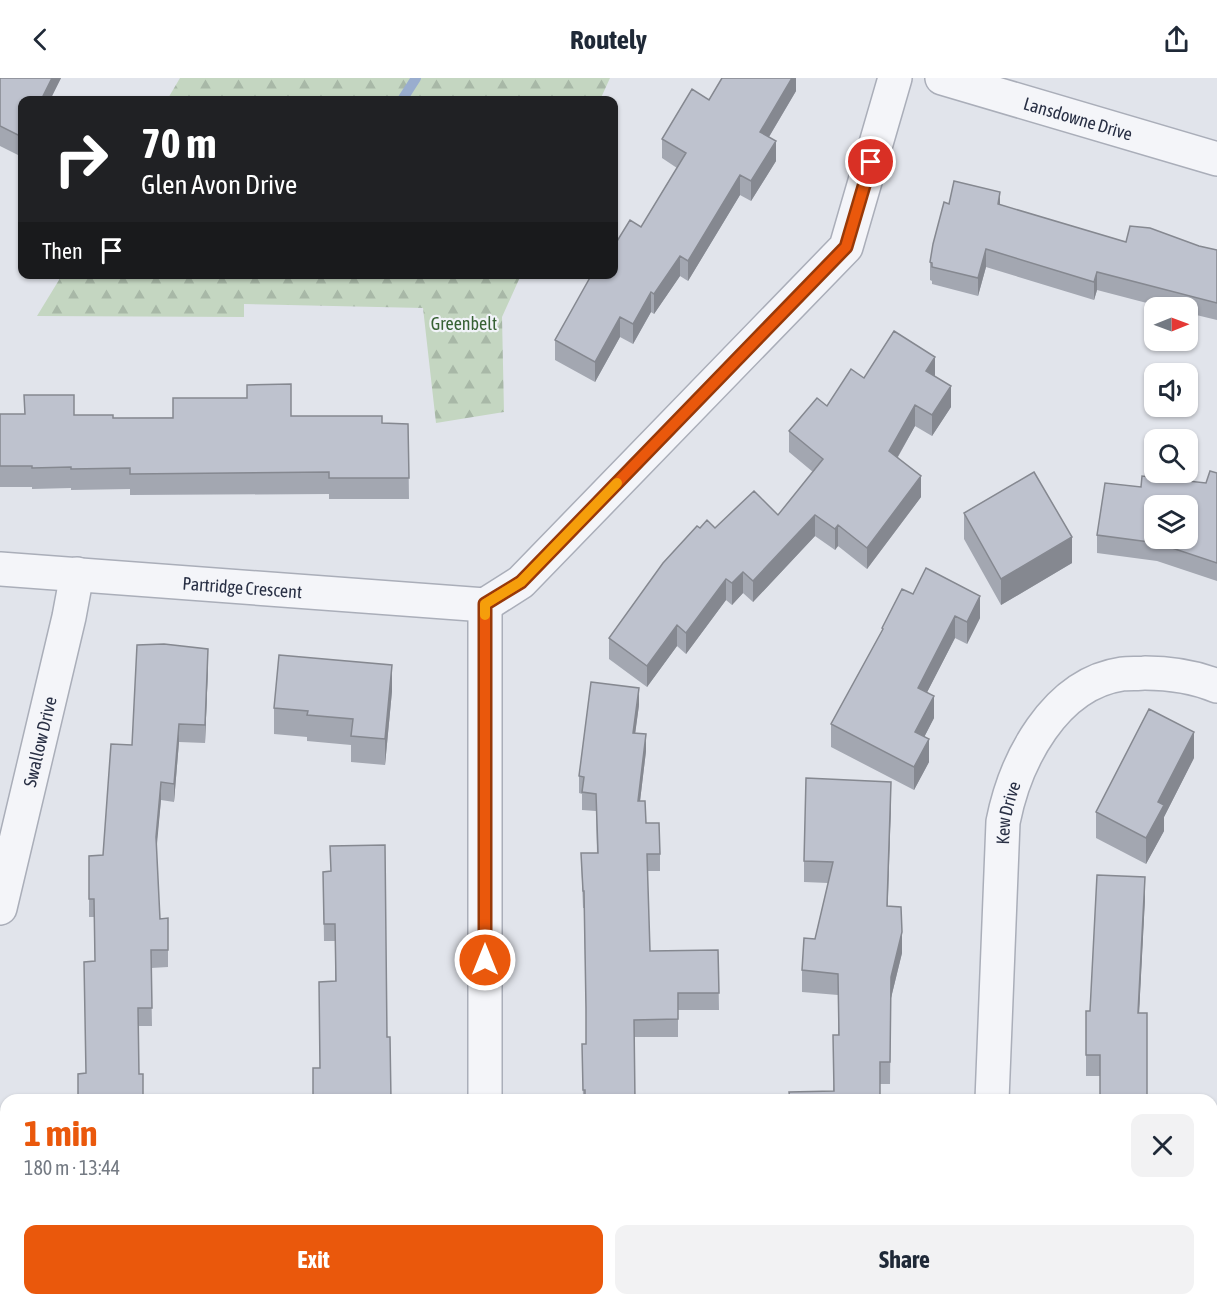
<!DOCTYPE html>
<html lang="en">
<head>
<meta charset="utf-8">
<style>
  body { margin:0; font-family:"Asap Condensed",sans-serif; background:#f2f2f3; color:#1f2937; height:100vh; display:flex; flex-direction:column; font-size:22px; white-space:nowrap }
  * { box-sizing:border-box; margin:0 }
  p { font-size:20px; color:#747a83 }
  .icon { flex:none; width:33px; height:33px; fill:none; stroke:currentColor; stroke-width:2; stroke-linecap:round; stroke-linejoin:round }
  .map { position:relative; flex:1; overflow:hidden }
  .drawer { position:absolute; left:0px; top:1016px; width:1218px; height:212px; display:flex; flex-direction:column; background:#fff; border-radius:18px 18px 0 0; box-shadow:0 2px 4px #0004 }
  .drawer>* { flex:none }
  .hud { position:absolute; left:18px; top:18px; width:600px; height:183px; border-radius:12px; box-shadow:0 2px 4px #0004; background:#202124; color:#fff; overflow:hidden }
  .needle { width:39px; rotate:89deg }
  .tools { position:absolute; left:1144px; top:219px; display:grid; gap:12px }
  .tools a { display:grid; place-items:center; width:54px; height:54px; border-radius:12px; background:#fff; box-shadow:0 2px 4px #0004; font-size:30px }
  .pin { position:absolute; display:grid; place-items:center; width:51px; height:51px; color:#fff; margin:-26px; border:3px solid #fff; border-radius:50%; box-shadow:0 2px 6px #0007 }
  .me { position:absolute; width:66px; margin:-33px; rotate:0deg; stroke-linejoin:round; filter:drop-shadow(0 0 4px #0008) }
  .turn { display:flex; align-items:center; gap:21px; height:126px; padding:0 24px; font-size:27px }
  .turn .icon { width:78px; height:78px; stroke-width:2.5 }
  .turn b { display:block; font-size:42px; line-height:51px }
  .then { display:flex; align-items:center; height:57px; padding:0 24px; background:#0003; gap:12px; font-size:22px }
  .round { display:grid; place-items:center; flex:none; width:63px; height:63px; border-radius:12px; background:#f2f2f3 }
  .summary { display:flex; align-items:center; justify-content:space-between; height:102px; padding:0 24px }
  h1 { font-size:36px; font-weight:700; line-height:45px; color:#ea580c }
  .action { display:flex; gap:12px; margin-top:auto; padding:12px 24px }
  .action a { flex:1; height:69px; border-radius:12px; background:#ea580c; color:#fff; font-size:24px; font-weight:700; line-height:69px; text-align:center }
  .action a+a { background:#f2f2f3; color:#1f2937 }
  header { display:flex; justify-content:space-between; align-items:center; height:78px; padding:0 24px; background:#fff; font-size:27px; font-weight:700 }
  .map>svg:first-child { display:block }
  .forest { fill:url(#forest-firs) }
  .lines { fill:none; stroke-linecap:round; stroke-linejoin:round }
  .stream { stroke:#99adce; stroke-width:10 }
  .minor-casing { stroke:#aaaeb9; stroke-width:36 }
  .minor { stroke:#f4f5f9; stroke-width:33 }
  .wall { fill:#a3a7b1 }
  .shaded-wall { fill:#858890 }
  .building { fill:#bec2ce; stroke:#858890; stroke-width:1.5; fill-rule:evenodd }
  .route-casing { stroke:#983908; stroke-width:15 }
  .route { stroke:#ea580c; stroke-width:10 }
  .slow { stroke:#f59e0b; stroke-width:10 }
  .labels { text-anchor:middle; dominant-baseline:central; stroke-width:4.5; stroke-linejoin:round; paint-order:stroke }
  .street-label { font-size:18px; fill:#282f44; stroke:#f1f3f8 }
  .park-label { font-size:18px; fill:#376134; stroke:#f1f3f8 }
</style>
</head>
<body>
<header><svg class="icon" aria-label="back" viewBox="0 0 24 24"><path d="M15 5l-7 7 7 7"/></svg>Routely<svg class="icon" aria-label="share" viewBox="0 0 24 24"><path d="M12 15V3M7 8l5-5 5 5M5 13v7h14v-7"/></svg></header>
<div class="map">
<svg width="1217" height="1226" viewBox="0 0 1217 1226">
  <defs>
    <pattern id="forest-firs" width="22" height="20" patternUnits="userSpaceOnUse" patternTransform="scale(1.5)"><rect width="22" height="20" fill="#c4d6c1"/><path d="M5 1l3.5 6h-7zM16 11l3.5 6h-7z" fill="#a8b8a7"/></pattern>
  </defs>
  <rect width="100%" height="100%" fill="#e1e4eb"/>
  <path class="forest" d="M180 0H610L600 22H167Z
    M62 197H521L502 239 504 334 436 345 423 230 244 226V239L37 238Z"/>
  <g class="lines">
    <path class="stream" d="M402 22 416 0"/>
    <g class="minor-casing">
      <g id="minor">
        <path id="s1" d="M942 0 1217 81"/>
        <path id="s2" d="M0 491 485 527"/>
        <path d="M485 527 521 504 846 169 895 0"/>
        <path id="s3" d="M0 830 69 539 77 496"/>
        <path d="M485 1022V527"/>
        <path id="s4" d="M992 1022 1003 744C1015 683 1054 606 1122 596 1130 595 1138 596 1145 595 1170 595 1195 599 1217 608"/>
        <path d="M0 1084 3 1226"/>
        <path d="M486 1221V1226"/>
        <path d="M985 1226V1221"/>
      </g>
    </g>
    <use href="#minor" class="minor"/>
  </g>
  <path class="wall" d="M0 0H61L50 22H22V79L0 68Z
    M796 0V13L769 59 776 83 751 123 740 117 688 203 680 198 654 236 651 234 633 266 620 259 595 304 555 282V262L614 196 641 149 677 90 662 80V61L709 22Z
    M949 126 1000 127 1126 164 1199 168 1217 172V242L1188 235V230H1166L1097 212 1094 222 986 189 978 218 932 206V203L930 202V184Z
    M935 298 951 329 932 358 915 348 898 379 921 419 867 491 838 468 835 472 815 458 753 524 743 515 732 527 726 522 686 576 677 568 647 609 609 581V560L700 450H715L778 437 813 394 789 374V353L827 328 864 300Z
    M0 336 74 337 113 340 291 338 382 345 408 346 409 421H329V416L130 417V411L71 412V410L32 411V409H0Z
    M1217 395V503L1157 483 1097 475V457L1141 409 1206 405Z
    M964 435 1072 485 1001 527 964 461Z
    M913 516 980 540 967 566 955 560 927 614 934 640 924 659 929 684 914 712 831 669V646L882 554V550Z
    M208 589 205 665 179 664 174 724 161 722 156 770 160 841 168 840V889L151 890 152 948H138L86 995 95 883 94 839H89V778L103 777 132 667Z
    M392 613 385 687 351 684V667L307 663V659L274 656V630Z
    M639 627 635 655 646 673 640 723 646 745 660 776V793H647L650 873 718 872 719 932H678V959H634L635 1022H583L582 966H586V939L584 830H583L581 775H597L596 733 582 732V716L579 715V698Z
    M1194 680 1164 739V753L1146 786 1096 760V734Z
    M891 725 887 828 902 875 891 920 890 1006H880L833 1013 838 957V917L802 914V892L815 861 828 805 804 804V783Z
    M385 767 320 990 335 903V863H324L323 794 330 793Z
    M1145 820 1139 935H1147V1022H1100V998H1086V933H1090Z
    M1212 1106H1217V1174H1212Z
    M746 1221H790V1224H746Z"/>
  <path class="shaded-wall" d="M52 0H61L50 22H41Z
    M792 0H796V13L760 74V54Z
    M776 63V83L751 123V103Z
    M740 97V117L688 203V183Z
    M1000 114V132L998 126Z
    M986 171V189L978 218V200Z
    M680 178V198L654 236V216Z
    M1097 194V212L1094 222V204Z
    M651 214V234L633 266V246Z
    M620 239V259L595 304V284Z
    M935 279V300L926 293Z
    M951 308V329L932 358V337Z
    M915 327V348L889 394V373Z
    M921 398V419L867 491V470Z
    M815 437V458L753 524V503Z
    M838 447V468L835 472V451Z
    M1072 459V485L1001 527V501Z
    M743 494V515L732 527V505Z
    M726 501V522L686 576V555Z
    M980 518V540L967 566V544Z
    M955 538V560L918 632V610Z
    M677 547V568L647 609V588Z
    M208 571V589L205 665V647Z
    M392 587V613L385 687V661Z
    M639 610V627L633 672V655Z
    M934 618V640L915 677V654Z
    M179 646V664L174 724V706Z
    M1194 654V680L1164 739V753L1146 786V760L1158 724Z
    M646 656V673L638 740V723Z
    M929 661V684L914 712V689Z
    M161 704V722L156 777V759Z
    M891 704V725L887 849V828Z
    M1145 799V820L1138 956V935Z
    M902 854V875L891 920V899Z"/>
  <path class="building" d="M0 0H52L41 22H22V59L0 48Z
    M722 0H792L760 54 776 63 751 103 740 97 688 183 680 178 654 216 651 214 633 246 620 239 595 284 555 262 592 196H614V168L630 142 641 149 686 75 662 61 692 11 709 22Z
    M954 103 1000 114 998 126 1126 164 1130 148 1150 150 1199 168 1217 172V225L1097 194 1094 204 986 171 978 200 932 189V185L930 184 933 166 944 124 949 126Z
    M894 253 935 279 926 293 951 308 932 337 915 327 889 373 921 398 867 470 838 447 835 451 815 437 753 503 743 494 732 505 726 501 686 555 677 547 647 588 609 560 663 485 697 448 700 450 707 442 715 450 754 413 778 437 823 381 789 353 817 320 827 328 851 291 864 300Z
    M291 306V338H382V345L408 346 409 400H329V394L130 396V390L71 391V389L32 390V388H0V336H25L24 317H74V337H113V340H173V320H247V307Z
    M1210 393 1217 395V485L1157 465 1097 457 1105 405 1141 409 1142 398 1206 405ZM1155 428H1188V460H1155Z
    M1034 394 1072 459 1001 501 964 435Z
    M926 490 980 518 967 544 955 538 918 610 934 618 915 654 929 661 914 689 831 646 883 551 882 550 902 511 913 516Z
    M164 566 208 571 205 647 179 646 174 706 161 704 156 759 160 841 168 840V872H151L152 930H138L139 996H143V1022H78V996L86 995 84 884 95 883 94 821H89V778L103 777 111 666 132 667 137 567Z
    M279 577 392 587 385 661 351 658 353 641 307 637 308 633 274 630Z
    M591 604 639 610 633 655 646 656 638 723H645L646 745H659L660 776H647L650 873 718 872 719 915H678V941L634 942 635 1022H585V1012H583L582 966H586V930L584 813H583L581 775H598L596 716 582 714 584 699 579 698Z
    M1149 631 1194 654 1158 724 1164 727 1146 760 1096 734Z
    M806 700 891 704 887 828 901 829 902 854 891 899 890 984H880V1022H790L789 1014 834 1013 833 957H839L838 896 802 892 804 860 815 861 833 784 804 783Z
    M385 767 387 959H390L391 1022H313V990H320L319 904 336 903 335 846H324L323 794 331 793 330 768Z
    M1097 797 1145 799 1138 935H1147V1017H1131V1022H1100V977H1086V933H1090Z
    M1212 1106H1217V1156H1212Z
    M80 1221H131V1226H80Z
    M314 1221H390V1226H314Z"/>
  <g class="lines">
    <g class="route-casing">
      <path id="route" d="M485 882V526L521 504 846 169 871 84"/>
    </g>
    <use href="#route" class="route"/>
    <path class="slow" d="M485 537V526L521 504 617 405"/>
  </g>
  <g class="labels">
    <g class="street-label">
      <text stroke="none"><textPath href="#s1" startOffset="142">Lansdowne Drive</textPath></text>
      <text stroke="none"><textPath href="#s2" startOffset="243">Partridge Crescent</textPath></text>
      <text stroke="none"><textPath href="#s3" startOffset="171">Swallow Drive</textPath></text>
      <text stroke="none"><textPath href="#s4" startOffset="288">Kew Drive</textPath></text>
    </g>
    <g class="park-label">
      <text x="464" y="245">Greenbelt</text>
    </g>
  </g>
</svg>
<div class="tools">
<a><svg class="needle" viewBox="-14 -14 28 28"><path d="M0-13l5 13h-10z" fill="#e53935"/><path d="M0 13l5-13h-10z" fill="#747a83"/></svg></a>
<a><svg class="icon" aria-label="sound" viewBox="0 0 24 24"><path d="M4 9h4l5-4v14l-5-4H4zM17 9q2 3 0 6"/></svg></a>
<a><svg class="icon" aria-label="search" viewBox="0 0 24 24"><circle cx="10" cy="10" r="6"/><path d="M15 15l6 6"/></svg></a>
<a><svg class="icon" aria-label="layers" viewBox="0 0 24 24"><path d="M12 4l9 5-9 5-9-5zM3 14l9 5 9-5"/></svg></a>
</div>
<div class="pin" style="left:871px;top:84px;background:#d93025"><svg class="icon" aria-label="arrive" viewBox="0 0 24 24"><path d="M6 21V4h12l-3 4 3 4H6"/></svg></div>
<svg class="me" style="left:485px;top:882px" viewBox="-20 -20 40 40"><circle r="17" fill="#ea580c" stroke="#fff" stroke-width="3"/><path d="M0-11L8 9 0 5-8 9z" fill="#fff"/></svg>
<div class="hud">
<div class="turn"><svg class="icon" aria-label="right" viewBox="0 0 24 24"><path d="M7 20v-9h11M14 6l5 5-5 5"/></svg><div><b>70 m</b>Glen Avon Drive</div></div>
<div class="then">Then<svg class="icon" aria-label="arrive" viewBox="0 0 24 24"><path d="M6 21V4h12l-3 4 3 4H6"/></svg></div>
</div>
<section class="drawer">
<div class="summary"><div><h1>1 min</h1><p>180 m · 13:44</p></div><a class="round"><svg class="icon" aria-label="close" viewBox="0 0 24 24"><path d="M6 6l12 12M18 6L6 18"/></svg></a></div>
<div class="action"><a>Exit</a><a>Share</a></div>
</section>
</div>
</body>
</html>
